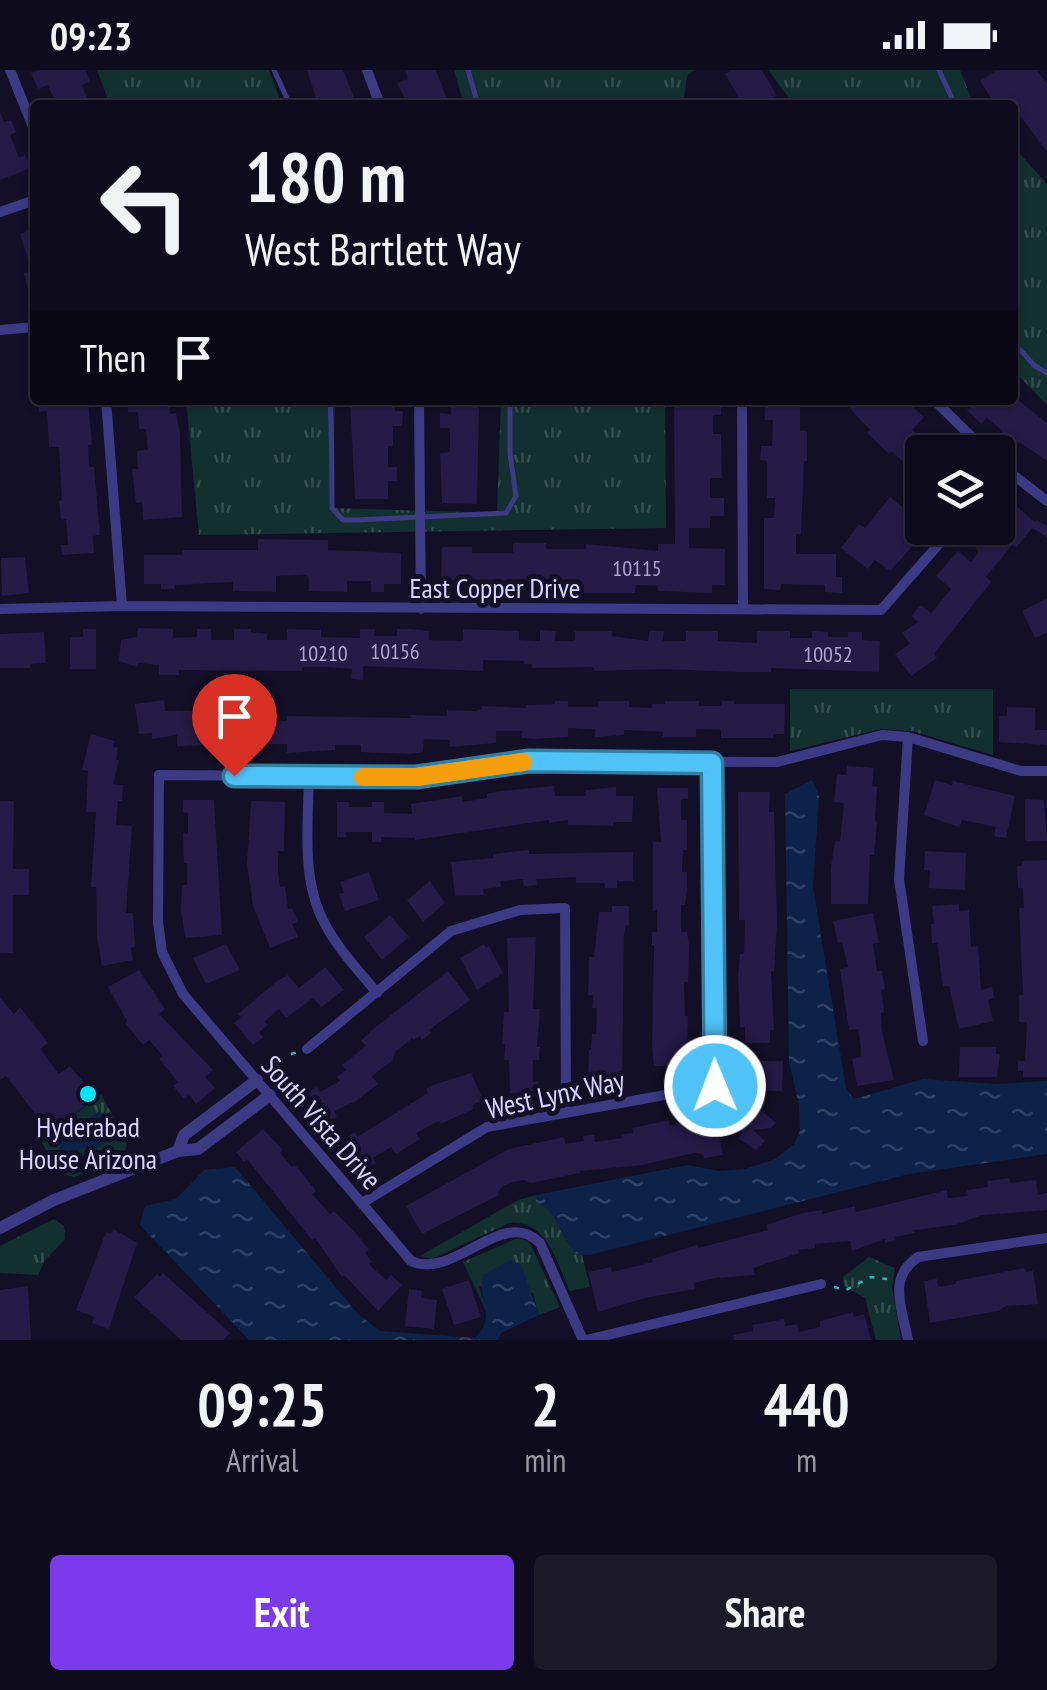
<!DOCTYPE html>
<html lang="en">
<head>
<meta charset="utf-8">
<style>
  body { margin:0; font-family:"PT Sans Narrow",sans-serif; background:#1c1929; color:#f1f3f6; height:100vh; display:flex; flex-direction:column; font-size:38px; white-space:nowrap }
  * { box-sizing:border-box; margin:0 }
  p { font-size:32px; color:#9b9ba3 }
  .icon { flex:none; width:55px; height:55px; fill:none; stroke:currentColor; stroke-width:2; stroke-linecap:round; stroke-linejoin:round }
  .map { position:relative; height:1270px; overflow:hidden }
  .sheet { display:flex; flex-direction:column; background:#0e0b1c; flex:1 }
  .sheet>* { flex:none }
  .guide { position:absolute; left:30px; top:30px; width:988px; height:305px; border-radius:10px; box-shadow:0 2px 8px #0004,0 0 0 2px #2e2b3b; background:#0e0b1c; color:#f1f3f6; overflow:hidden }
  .buttons { position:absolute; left:905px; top:365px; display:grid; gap:20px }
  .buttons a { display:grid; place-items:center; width:110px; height:110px; border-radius:10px; background:#0e0b1c; box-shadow:0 2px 8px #0004,0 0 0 2px #2e2b3b; font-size:50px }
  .pin { position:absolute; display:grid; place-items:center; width:85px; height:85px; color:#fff; margin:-102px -42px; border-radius:50% 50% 50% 0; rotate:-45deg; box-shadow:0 0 10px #0007 }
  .pin .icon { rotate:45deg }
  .me { position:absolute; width:110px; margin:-55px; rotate:359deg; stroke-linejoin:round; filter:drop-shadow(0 0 8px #0008) }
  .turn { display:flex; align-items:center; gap:35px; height:210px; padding:0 50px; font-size:45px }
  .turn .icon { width:130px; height:130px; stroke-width:2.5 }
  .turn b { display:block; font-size:70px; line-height:85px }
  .then { display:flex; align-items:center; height:95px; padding:0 50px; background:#0003; gap:20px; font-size:38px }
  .eta { display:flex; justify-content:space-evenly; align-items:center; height:170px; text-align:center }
  .eta b { font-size:60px; font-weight:700; line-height:70px }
  .button { display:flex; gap:20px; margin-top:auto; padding:20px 50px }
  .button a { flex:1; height:115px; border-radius:10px; background:#7c3aed; color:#fff; font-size:40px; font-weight:700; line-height:115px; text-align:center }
  .button a+a { background:#1c1929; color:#f1f3f6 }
  .status { display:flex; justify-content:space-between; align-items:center; height:70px; padding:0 50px; background:#0e0b1c; direction:ltr }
  .status svg { height:28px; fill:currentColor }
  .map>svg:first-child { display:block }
  .grass { fill:url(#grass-tufts) }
  .water { fill:url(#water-ripples) }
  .building { fill:#241b47 }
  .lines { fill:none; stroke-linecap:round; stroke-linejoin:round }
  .path { stroke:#2fb8b0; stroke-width:2.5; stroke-dasharray:5 8; stroke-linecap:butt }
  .service { stroke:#3d3a85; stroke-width:5 }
  .minor { stroke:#3d3a85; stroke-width:10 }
  .tertiary { stroke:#3d3a85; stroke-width:12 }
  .route-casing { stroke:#337fa1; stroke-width:25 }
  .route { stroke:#4fc3f7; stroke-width:18 }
  .slow { stroke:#f59e0b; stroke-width:18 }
  .poi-dot { fill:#00e5ff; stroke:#130f26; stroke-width:4 }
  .labels { text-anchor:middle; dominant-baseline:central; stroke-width:10; stroke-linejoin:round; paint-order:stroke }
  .number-label { font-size:22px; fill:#aca6d1 }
  .street-label { font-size:28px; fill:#d9d4ff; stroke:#130f26 }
  .poi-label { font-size:28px; fill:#d9d4ff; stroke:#130f26 }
</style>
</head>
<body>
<div class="status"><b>09:23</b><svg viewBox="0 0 49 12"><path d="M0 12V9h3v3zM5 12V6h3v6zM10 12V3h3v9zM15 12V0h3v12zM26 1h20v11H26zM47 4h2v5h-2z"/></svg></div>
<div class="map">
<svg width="1047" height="1270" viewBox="0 0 1047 1270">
  <defs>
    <pattern id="grass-tufts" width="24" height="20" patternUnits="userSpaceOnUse" patternTransform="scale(2.5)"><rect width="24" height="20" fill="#12302f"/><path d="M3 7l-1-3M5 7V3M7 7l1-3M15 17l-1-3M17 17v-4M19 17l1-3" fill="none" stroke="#344d4e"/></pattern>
    <pattern id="water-ripples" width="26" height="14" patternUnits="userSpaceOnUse" patternTransform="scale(2.5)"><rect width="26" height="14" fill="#0c2248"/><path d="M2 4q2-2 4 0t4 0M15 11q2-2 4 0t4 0" fill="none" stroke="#2f4163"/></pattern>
  </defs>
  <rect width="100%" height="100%" fill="#130f26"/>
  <path class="grass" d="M97 0H269L282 35H110Z
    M454 0H694L687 6 683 35H464Z
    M768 0H960L971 28 977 35H794Z
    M1012 75 1047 114V335L1013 300Z
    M186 330H335L332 438 497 443 501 330H665L666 458 199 465Z
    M790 619H993V685L912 661 881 659 790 681Z
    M101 1024 127 1072 125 1084 119 1090 74 1107 60 1103 41 1071Z
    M536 1125V1131C565 1145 558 1174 582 1185L590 1217 570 1221C556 1192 548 1150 509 1153L432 1189 420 1186 518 1130Z
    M54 1149 64 1156 65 1169 45 1190 38 1205 0 1203V1176Z
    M518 1168 529 1171 560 1237 539 1245 533 1223 479 1216 487 1243 463 1192Z
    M869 1187 895 1198 892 1218 901 1270H876L865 1228 844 1216 843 1207Z"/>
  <path class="water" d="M812 710 819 726 813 817 846 1019 854 1029 923 1009 996 1014 1047 1011V1084L909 1104 589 1185 576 1184C559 1166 561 1142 536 1132V1125L688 1095 718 1101 745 1099 775 1089 794 1074 800 1061 799 1035 789 992 785 724Z
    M99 1041 107 1054 106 1072 97 1077H83L73 1087 64 1086 59 1081 61 1073 80 1062 85 1051Z
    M235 1097 358 1244 380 1261 475 1268C500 1244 474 1229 484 1204L511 1190 521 1195 539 1245 501 1263 498 1270H249L140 1155 145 1136 176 1129 204 1100Z"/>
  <path class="building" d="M38 0H85L90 12 82 15 90 35H56L48 15 38 19 31 3Z
    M307 0H343L357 35H318Z
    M405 0H436L449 35H408L397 13 408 9Z
    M732 0H762L777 26 761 35H743L725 4Z
    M997 0H1037L1047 14V82L1012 35 1006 30 996 35 980 11Z
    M0 42 4 52 11 50 16 62 10 65 19 88 25 85 31 98 0 110Z
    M35 158V232L31 233 24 203 32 201 20 164Z
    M38 330H88L92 375H88L89 397H94L100 465 93 466 94 483 62 485 61 475H68L66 449 61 450 59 431 62 430 59 377H49L47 341 39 342Z
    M169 330 170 344 176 343 180 364 182 447 143 450 142 432 136 433 132 399H138L137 381 148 380 146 359H139L138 342H128L127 332Z
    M350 330H395V341H403L402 356H393V376H388V397H397V411H388V429H355Z
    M451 330H473V335H479L477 434 442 433 440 383 450 382V358H440V343L451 344Z
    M674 330H721V345H713V364H721L722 408H710V428H724V446H710V458H689V478L725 479V515H712V523L658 521V516L636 515 635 523H562V515H528V522L509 523 494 522V512H472L471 522H455L456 513H441L442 477H472V483H513V473H546V479H586V474L658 481V474H675Z
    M765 330H800V361H807V391H804L801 464H796V484H836V507H842V523L825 522V515L781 514 780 520 764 519V448H774L775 428H767V391L760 390 761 376H772L773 350H765Z
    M842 330H905L924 347 912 360 927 375 937 366 947 376 941 382H922V412L892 381 889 384 867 363 870 360Z
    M978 330H1018L1047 353V391L1019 372 1012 382 996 370 1003 361 987 348 981 354 967 340Z
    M890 427 920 451 911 463 919 469 890 501 875 490 868 499 841 478 859 454 865 458Z
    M1010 431 1035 452 1037 450 1047 456V467L1032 458 1016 478 1012 475 986 507 991 512 934 584 937 588 911 606 895 584 910 574 902 563 918 552 911 546 921 535 931 543 951 519 936 506 958 481 971 492 979 482 975 477 990 458H998V446Z
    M258 469 328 470V480L401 483V514H384V522H371V511H347V522L309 521V507L305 505 276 506V522L233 521V512L175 515V519H161V514H144V485H182V480H258Z
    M25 487 29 523 2 526 1 488Z
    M1047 528V562L1035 568 1022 541Z
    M138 558 173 559V568L197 567V559H211V570H234V559H251V562L267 564V570H287V559L321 560V567L360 568V559H375L374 566H397V559H411L429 561V570L463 571V559L519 561V570L540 571V560L556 561 555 571H575V561H612V566L648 571 649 561H664L663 571H686V561H718V571L757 573V561H790V568H812V561L828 562V567H848V562H862V570L880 571 879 602 771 598V602H736L663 599 594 601V597L532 598V594H524V591L483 590V601L363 596V610L351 609 352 599 328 597H302V601L179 600V605H159V595L138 593 137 597 119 591 121 570 137 567Z
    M83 559H96V599H70V567H83Z
    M44 562 46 593 30 594V598H0V564Z
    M164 630 165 641H207V644L245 645V650L287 651V646L411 648 410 645 447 646V640L476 641 482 639V636L526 638V635L555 634V631H568V637H598V631H629V637L652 638V634H665V631H699V636H722V631H734V634H785L784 664H773V668H721V660L696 659V667H663V662L624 660V665L595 667V659L568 658V667L534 669 522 668V661H496V673L450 677V670L424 669 423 682 410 684 361 682V675H335V680L287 683V674H263V681H249L216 678V675L177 676V665L152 669V663L139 664 135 634Z
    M1007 637 1035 638V660H1047V675L999 672V646H1007Z
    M91 664 115 671 113 677 118 678 116 689 119 691 113 714 123 715 122 731H118L116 755 132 756 126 843H133L135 877 131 878 133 890 102 896 97 867 96 817H91L96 742H86L88 701 82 700Z
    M847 696 874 698 872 716 877 717 875 751 877 752 874 785H870L868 834H831V797L835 771 840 772 844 733 834 732 837 704 846 705Z
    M935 710 952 715 953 711 1015 726 1006 768 994 766 996 757 962 750 959 757 924 745Z
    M554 716 555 726H586V720L616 717V726H633L632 752H613V756L568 755V750L549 753V750L415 770V768L381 767V772H372V762H346V767H337V732H349V737H372V732H384V743L412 744 411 734 462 726 463 732 487 728V724L500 721Z
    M657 718H688V729H681V750H687V780H683L682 802H687V819L685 835H681V862H687L689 875 688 912H684L685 946H688L687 996H654L652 976 654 875H652V862H657V840L653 841V772H661Z
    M738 722H770L769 742H774L777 854 774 902 771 901 774 960H770V973H745V957H740L738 906 740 884H744L745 850H739Z
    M1025 729 1044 730 1047 771H1025Z
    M183 730H214L222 865 185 868 181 839 182 815H187V793H184L183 763 188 764V743L183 742Z
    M0 731H14L13 799H29V825H13V883H0Z
    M251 731 285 732 284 781H278V803L280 817 285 816 288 839 292 838 298 852 292 854 298 867 270 878 253 836 247 793Z
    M529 780V784L633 782V811H617V818H605V813H576V807L536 809 537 815 524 816 523 809 500 811 501 817 483 819 484 825 455 826 451 792 493 788V784Z
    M925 781 966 783 965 820 929 818 930 800H924Z
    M1047 790V1007H1023V1001H1018V991H1025L1027 952H1019V925H1023L1019 838H1024L1023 818H1018L1017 796H1022V791Z
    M369 802 379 830 345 841 339 824 344 823 340 812Z
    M430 811 445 833 423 852 407 830Z
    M959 834V841L969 840 971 877 978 876 981 920 992 917 994 928 988 930 993 951 959 959 949 916H943L937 873H932L931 854H934L932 836Z
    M612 836H629V855H626L624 864 622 1010H588L589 980H591L592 964H596L597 938H592L593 925 588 926 589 887H594L599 842H612Z
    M873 843 879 873 873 874 877 901H882L885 919 881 920 884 942 881 943 882 962 894 1010 857 1016 852 989 861 987V979L858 959 849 960 840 899 848 897 842 872 838 873 833 851Z
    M390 845 409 867 382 890 364 867Z
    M536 867 533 939H540L537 977H540L539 990H533V1012H539V1023H510L509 990H504L505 974H502L504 942H509L507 868Z
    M226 874 240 900 206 914 193 888Z
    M484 874 486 878 489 876 503 903 477 920 460 888Z
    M325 897 344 920 321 937 313 928 286 948 279 939 264 952 268 955 259 962 263 967 253 975 234 953 241 947 238 944 277 911 288 905 299 918Z
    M139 900 165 939 159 944 213 1000 205 1007 215 1018 196 1034 189 1025 184 1029 173 1016 178 1012 159 989 163 986 149 970 143 975 125 953 127 951 108 917Z
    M448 901 470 930 429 960 431 963 422 970 420 966 414 970 412 968 395 982 393 990 372 1006 378 1014 356 1031 334 1041 337 1047 322 1055 305 1023 317 1017 320 1022 340 1011 337 1007 346 1000 342 995 366 976 361 971 372 960Z
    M0 927 14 944 20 937 48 973 40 979 59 1004 70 996 96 1027 50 1063 6 1006 0 1010Z
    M960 977H996V984H1000L997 1007H959Z
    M748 991H783L782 1021H758V1016H753L754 1004 748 1003Z
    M471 1003 483 1030 472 1035 473 1039 441 1054 439 1051 416 1063 420 1069 396 1084 391 1077 373 1088 376 1093 365 1099 346 1068 355 1062 357 1067 378 1054 428 1023 426 1019 430 1016Z
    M756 1036 776 1053 771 1058 753 1060 765 1071 756 1080 738 1068 743 1062 735 1055Z
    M669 1050 670 1056 683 1053 684 1058 700 1055 701 1059 712 1058 713 1066 719 1065 723 1085 704 1088 703 1084 694 1083 642 1095 580 1101V1103L531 1113 524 1110 512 1112 502 1117 498 1122 499 1125 422 1164 406 1136 509 1079 564 1067 565 1074 584 1071 583 1066 594 1065 595 1072 622 1068 621 1064 633 1063 632 1058Z
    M263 1059 283 1080 280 1083 292 1097 295 1095 306 1108 316 1121 312 1124 330 1144 334 1141 355 1162 369 1180 365 1183 372 1192 369 1194 386 1210 391 1205 402 1215 378 1241 344 1205 342 1207 315 1168 312 1170 247 1089 244 1092 236 1082Z
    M1010 1108V1113L1036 1110 1038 1125 1047 1123V1140L982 1145 955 1155 914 1160 915 1163 895 1167 896 1170 885 1173V1169L852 1181 850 1171 815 1174V1178L798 1180 799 1183 753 1198 755 1205 715 1208 694 1213 695 1219 645 1228 598 1242 588 1202 611 1197 612 1202 653 1192 652 1189 697 1175 698 1178 768 1160 766 1155 802 1143 822 1140V1144L855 1136 856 1142 947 1120 948 1128 968 1126 967 1120 988 1117 987 1111Z
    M113 1159 137 1173 109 1259 92 1253 94 1247 76 1240 106 1162 111 1164Z
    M1024 1198 1026 1202 1033 1201 1038 1234 1006 1236 998 1241 930 1253 924 1211 937 1209 938 1217 956 1214V1211Z
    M163 1203 230 1263 223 1270H181L134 1227 157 1204 160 1207Z
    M469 1210 481 1247 454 1255 442 1219Z
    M28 1216 31 1270H0V1220Z
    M409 1219 422 1221 421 1228 437 1230 434 1259 405 1256Z
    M853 1242 854 1247 864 1244 871 1270H734L733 1265 753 1261 752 1255 784 1249 785 1256 797 1254 799 1262 820 1257V1251Z"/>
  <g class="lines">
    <path class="path" d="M270 1010 274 989 298 982
      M834 1217 846 1220 871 1207 887 1209"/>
    <path class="service" d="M274 0 290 35
      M468 0 478 35
      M939 0 955 35
      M1012 271 1035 296 1047 303
      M330 330C332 366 332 402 332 438L343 450H356L506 443 516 426 510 383V330"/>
    <path class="minor" d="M10 0 35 62
      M367 0 380 35
      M0 142 35 130
      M0 260 35 257
      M106 330 122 536
      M419 330 421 539
      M742 330 743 539
      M934 330 987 382
      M998 393 1047 431
      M0 539 122 536 881 540 953 458
      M908 667 899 809 923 971
      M309 707C308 754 301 811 325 854 338 879 359 901 377 923
      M307 979 451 861 520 840 565 838 566 1043
      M362 1133 487 1057 715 1016 712 693
      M583 1270 540 1173C503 1135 454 1211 411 1191L183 924 162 882 158 852 159 705 416 707 529 691 777 692 882 665 908 667 1021 701H1047
      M586 1270 821 1214
      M908 1270C902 1238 887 1208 918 1187L1047 1168"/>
    <path class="tertiary" d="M178 1081 184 1065 257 1010
      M0 1158 54 1130 178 1081 198 1079 270 1025"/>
  </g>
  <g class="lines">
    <g class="route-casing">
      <path id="route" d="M234 706 416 707 529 691 712 693 715 1016"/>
    </g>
    <use href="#route" class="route"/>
    <path class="slow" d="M363 707H416L523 692"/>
  </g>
  <circle class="poi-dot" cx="88" cy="1024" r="10"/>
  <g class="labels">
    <g class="number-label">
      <text x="637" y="498">10115</text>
      <text x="395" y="581">10156</text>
      <text x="323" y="583">10210</text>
      <text x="828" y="584">10052</text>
    </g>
    <g class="street-label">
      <text x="495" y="517">East Copper Drive</text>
      <text transform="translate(555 1024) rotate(-12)">West Lynx Way</text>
      <text transform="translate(322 1052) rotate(49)">South Vista Drive</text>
    </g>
    <g class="poi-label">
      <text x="88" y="1056">Hyderabad<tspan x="88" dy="32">House Arizona</tspan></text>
    </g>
  </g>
</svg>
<div class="buttons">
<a><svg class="icon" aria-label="layers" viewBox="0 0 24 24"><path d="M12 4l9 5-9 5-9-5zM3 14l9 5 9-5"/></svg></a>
</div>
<div class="pin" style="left:234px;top:706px;background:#d93025"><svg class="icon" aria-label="arrive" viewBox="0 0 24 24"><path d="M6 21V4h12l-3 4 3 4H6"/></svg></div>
<svg class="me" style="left:715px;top:1016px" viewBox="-20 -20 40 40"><circle r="17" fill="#4fc3f7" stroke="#fff" stroke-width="3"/><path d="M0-11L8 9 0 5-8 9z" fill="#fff"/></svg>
<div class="guide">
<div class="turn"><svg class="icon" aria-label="left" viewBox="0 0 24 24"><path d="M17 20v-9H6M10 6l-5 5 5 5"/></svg><div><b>180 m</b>West Bartlett Way</div></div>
<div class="then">Then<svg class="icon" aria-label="arrive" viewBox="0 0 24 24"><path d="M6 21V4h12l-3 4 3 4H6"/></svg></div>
</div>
</div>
<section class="sheet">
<div class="eta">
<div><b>09:25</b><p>Arrival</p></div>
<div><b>2</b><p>min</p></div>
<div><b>440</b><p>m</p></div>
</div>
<div class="button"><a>Exit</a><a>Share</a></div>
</section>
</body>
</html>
